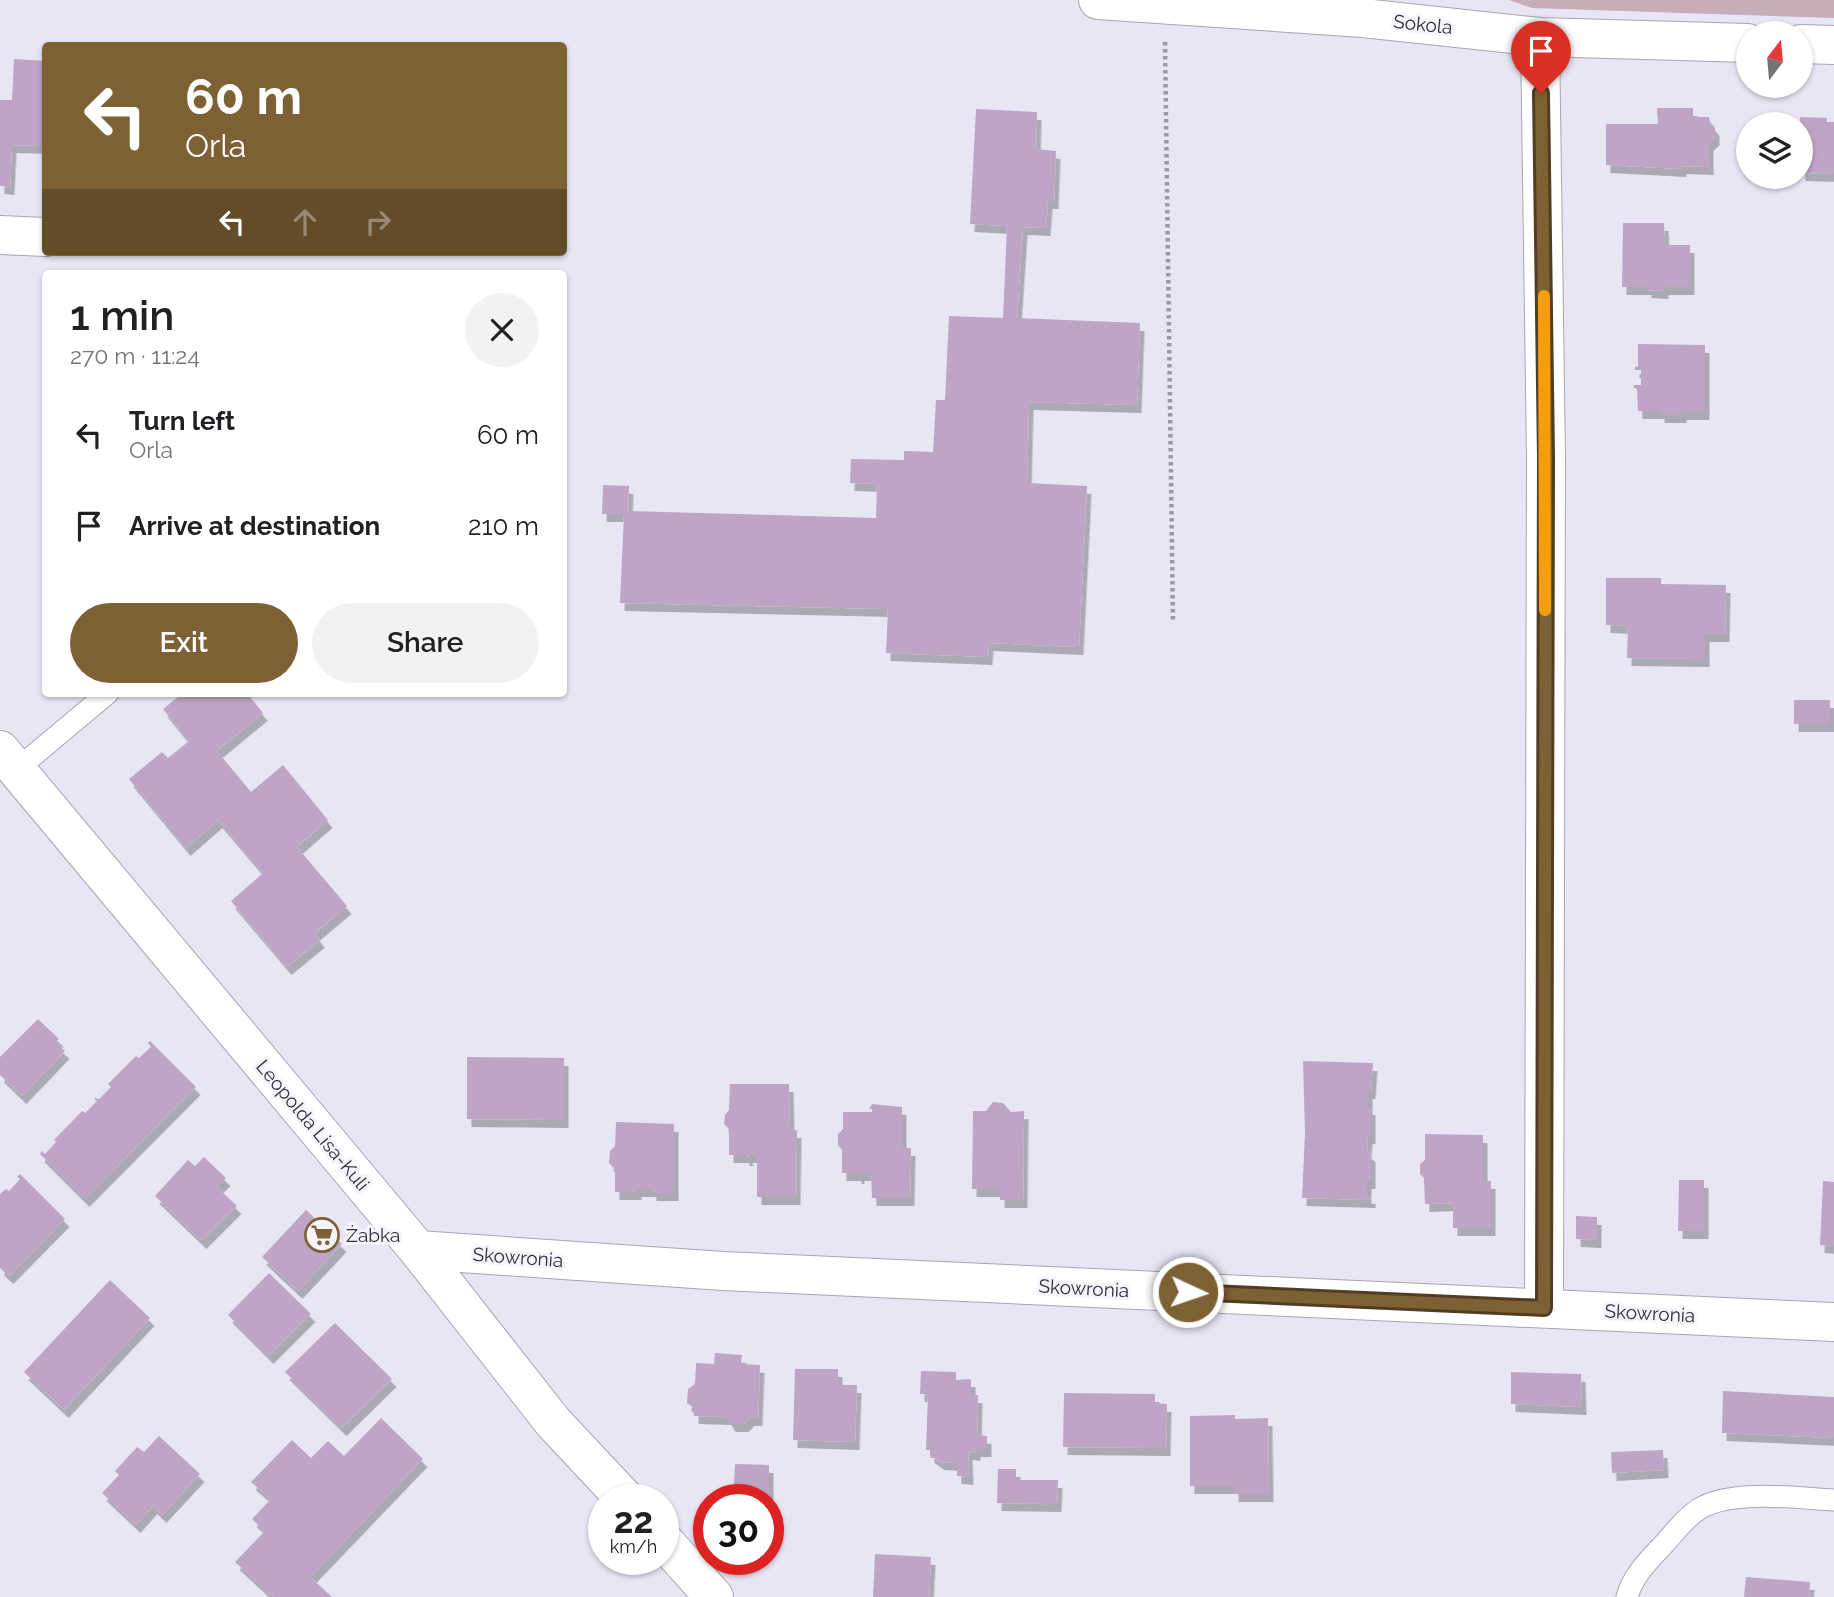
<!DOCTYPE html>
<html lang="en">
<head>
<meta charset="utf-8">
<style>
  body { margin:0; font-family:Raleway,sans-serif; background:#f2f2f2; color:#202124; height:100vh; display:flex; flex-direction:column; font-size:26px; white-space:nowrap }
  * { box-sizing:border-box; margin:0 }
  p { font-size:23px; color:#757577 }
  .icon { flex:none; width:38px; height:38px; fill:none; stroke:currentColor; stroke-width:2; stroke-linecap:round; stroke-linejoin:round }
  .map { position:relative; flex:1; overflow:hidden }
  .panel { position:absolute; left:42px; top:270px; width:525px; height:427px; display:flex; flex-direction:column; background:#fff; border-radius:7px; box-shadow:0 2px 5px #0004 }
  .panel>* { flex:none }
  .hud { position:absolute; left:42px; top:42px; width:525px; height:214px; border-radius:7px; box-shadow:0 2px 5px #0004; background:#7d6034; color:#fff; overflow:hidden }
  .needle { width:46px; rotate:16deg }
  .buttons { position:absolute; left:1736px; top:21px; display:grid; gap:14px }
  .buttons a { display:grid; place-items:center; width:77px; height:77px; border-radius:50%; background:#fff; box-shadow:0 2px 5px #0004; font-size:35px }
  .speed { position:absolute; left:588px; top:1484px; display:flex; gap:14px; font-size:35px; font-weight:700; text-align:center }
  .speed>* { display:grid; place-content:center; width:91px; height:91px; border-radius:50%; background:#fff; box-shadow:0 2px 5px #0004; line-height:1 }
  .speed small { font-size:18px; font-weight:400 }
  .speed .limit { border:10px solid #d22; background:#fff; color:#111 }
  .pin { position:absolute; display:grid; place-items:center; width:60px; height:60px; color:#fff; margin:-72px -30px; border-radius:50% 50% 50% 0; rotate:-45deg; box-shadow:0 0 7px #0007 }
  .pin .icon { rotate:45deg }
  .me { position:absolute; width:77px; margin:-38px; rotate:93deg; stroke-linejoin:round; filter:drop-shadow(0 0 5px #0008) }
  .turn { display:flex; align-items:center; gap:24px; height:147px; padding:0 28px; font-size:32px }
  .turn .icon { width:91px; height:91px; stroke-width:2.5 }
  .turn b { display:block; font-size:49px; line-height:60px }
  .lanes { display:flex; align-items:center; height:66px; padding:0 28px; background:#0003; justify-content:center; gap:35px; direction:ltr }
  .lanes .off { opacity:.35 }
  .round { display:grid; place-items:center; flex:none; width:74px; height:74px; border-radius:37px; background:#f2f2f2 }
  .overview { display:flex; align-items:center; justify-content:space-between; height:119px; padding:0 28px }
  h1 { font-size:42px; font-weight:600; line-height:52px }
  .action { display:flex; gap:14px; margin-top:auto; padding:14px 28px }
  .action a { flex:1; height:80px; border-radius:42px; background:#7d6034; color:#fff; font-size:28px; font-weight:600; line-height:80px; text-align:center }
  .action a+a { background:#f2f2f2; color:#202124 }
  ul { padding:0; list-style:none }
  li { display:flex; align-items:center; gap:21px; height:91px; padding:0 28px }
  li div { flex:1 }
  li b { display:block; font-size:26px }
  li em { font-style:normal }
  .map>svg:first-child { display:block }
  .green { fill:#c6adb8 }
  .building { fill:#bfa5c5; filter:url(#shadow) }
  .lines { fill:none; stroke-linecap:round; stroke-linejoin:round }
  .service-casing { stroke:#a7a5b3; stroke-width:23 }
  .minor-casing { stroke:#a7a5b3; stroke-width:40 }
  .path { stroke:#9a99a3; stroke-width:4.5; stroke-dasharray:3.5 3.5; stroke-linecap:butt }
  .service { stroke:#fff; stroke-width:21 }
  .minor { stroke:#fff; stroke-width:38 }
  .route-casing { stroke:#513e22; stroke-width:18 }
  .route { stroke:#7d6034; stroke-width:12 }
  .slow { stroke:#f59e0b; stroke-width:12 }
  .labels { text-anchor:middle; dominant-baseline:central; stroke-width:6; stroke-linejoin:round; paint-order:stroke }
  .street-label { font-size:19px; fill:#303035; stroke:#f5f4fd }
  .poi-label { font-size:19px; fill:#303035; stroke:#f5f4fd; text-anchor:start }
</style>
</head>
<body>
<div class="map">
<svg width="1834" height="1597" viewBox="0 0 1834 1597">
  <defs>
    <filter id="shadow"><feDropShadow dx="4.5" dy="8" stdDeviation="0" flood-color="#0004"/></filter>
  </defs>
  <rect width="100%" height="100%" fill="#e8e6f5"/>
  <path class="green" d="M1509 0H1834V18L1532 8Z"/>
  <path class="building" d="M14 59 46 61V146L12 145 10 187 0 186V100H12Z
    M1657 108H1693V117H1709L1710 122 1715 128V137L1709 143V167L1682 166V169L1606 165V124H1658Z
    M976 109 1037 112 1036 149 1056 151 1054 201H1048L1046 228 1023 227 1017 318 1140 323 1137 405 1029 402 1027 483 1087 486 1079 647 989 643 988 657 886 653 888 609 620 603 624 514H602L603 485 629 486 628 511 876 518 877 484 850 483 851 459 904 460V451L933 452 936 400H945L949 316 1003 318 1007 226 970 224Z
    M1800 117 1827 118V122H1834V174L1801 173Z
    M1623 223H1664L1665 245H1690V287H1664V291L1647 290V287H1622Z
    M1638 344 1705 345V412H1682V415H1660V411H1638L1637 389 1634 388V385H1641V370H1635V366L1638 367Z
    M1606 578H1661V584L1726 585 1725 634H1705V659L1627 658 1628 626 1606 625Z
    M183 693H247L263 713 217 751 251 792 283 765 328 820 297 847 347 906 315 933 320 940 287 967 231 901 263 873 218 820 186 848 129 779 162 752 168 758 189 741 163 709Z
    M1794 700H1830V724H1794Z
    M38 1019 59 1039 55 1042 65 1051 22 1096 0 1075V1057Z
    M150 1041 196 1087 85 1199 40 1154 42 1151 45 1154 56 1142 54 1140 82 1111 85 1113 97 1101 94 1099 95 1098 99 1099 111 1087 108 1084 136 1056 139 1058 151 1047 148 1043Z
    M467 1057 564 1058V1120L467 1119Z
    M1303 1061 1373 1063 1371 1091H1368V1107H1371V1136H1368L1367 1151 1371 1154V1181H1367V1196H1371V1200L1302 1198 1305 1133Z
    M730 1084H789L790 1130H797L796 1197H757V1155H748L749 1158H745V1155H729V1129L724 1124 725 1115 729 1110Z
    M993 1102 1003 1103 1011 1112 1024 1111 1023 1200H1000V1189H972L973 1111H986Z
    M872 1104 902 1107V1148H911L910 1198H872L871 1173H860V1176H857V1173H842V1150L838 1145V1134L843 1129V1112H872V1109H869Z
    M616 1122 674 1124V1193H652V1189H637V1192H615V1169L609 1163 610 1151 615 1146Z
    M1425 1134 1483 1135V1181H1491V1228H1453V1203L1425 1204 1424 1178 1420 1174V1164L1425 1160Z
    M204 1157 226 1178 217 1187 237 1206 202 1241 155 1196 188 1160 195 1166Z
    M20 1174 65 1219 9 1276 0 1268V1194L6 1189 9 1191 20 1179 17 1177Z
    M1679 1180H1704V1231H1678Z
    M1823 1181 1834 1182V1246L1820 1245Z
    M306 1210 342 1244 298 1291 262 1257Z
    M1576 1216 1597 1217V1240L1576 1239Z
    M269 1273 311 1314 269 1356 228 1315Z
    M110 1280 150 1318 64 1410 24 1372Z
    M335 1323 392 1379 342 1428 285 1372Z
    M715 1353 742 1355 741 1364 760 1365 758 1418H750L744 1424H731L727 1417 694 1416V1408L687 1403 688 1389 695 1384 696 1363 714 1364Z
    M795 1369H838V1385H857L855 1442 793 1440Z
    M921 1371 956 1372V1380L971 1379V1395H978L977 1435 987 1436V1449H976V1453L968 1452 969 1477 957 1476V1463L940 1462 930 1455V1450H926L928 1394H920Z
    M1511 1372 1581 1374 1582 1407 1511 1404Z
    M1723 1391 1834 1397V1438L1722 1433Z
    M1064 1393 1155 1394V1403L1167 1404 1166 1448 1063 1447Z
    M1235 1415V1419L1268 1418 1269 1494H1234V1486H1190V1416Z
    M381 1418 423 1459 310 1577 332 1597H273L235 1562 265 1531 252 1519 271 1499 251 1482 292 1440 311 1458 328 1441 344 1456Z
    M159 1436 200 1474 162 1515 153 1506 136 1525 102 1493 119 1475 115 1471 137 1447 144 1452Z
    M1663 1450 1664 1470 1612 1473 1611 1452Z
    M735 1464 769 1465V1500L733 1499Z
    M998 1469H1016V1480H1058L1057 1504 997 1503Z
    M875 1554 931 1557 929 1597H873Z
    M1746 1577 1810 1582 1809 1597H1744Z"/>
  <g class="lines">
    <g class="service-casing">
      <path id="service" d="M16 770 108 693
        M1627 1597C1633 1575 1649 1560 1664 1544 1675 1532 1686 1517 1699 1509 1731 1489 1797 1498 1834 1500"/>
    </g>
    <g class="minor-casing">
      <path id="minor" d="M1098 0 1363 18 1540 37 1748 43
        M1540 37 1546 457 1544 1308
        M1801 44 1834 45
        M0 235 46 237
        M0 750 418 1250 553 1422 626 1500
        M418 1250 723 1271 1834 1322
        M663 1540 714 1597"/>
    </g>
    <path class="path" d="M1165 42 1173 623"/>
    <use href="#service" class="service"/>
    <use href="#minor" class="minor"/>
  </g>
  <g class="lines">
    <g class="route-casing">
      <path id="route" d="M1188 1292 1544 1308 1546 457 1541 93"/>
    </g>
    <use href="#route" class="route"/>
    <path class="slow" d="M1544 296 1545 610"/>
  </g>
  <defs>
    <g id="supermarket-ring" transform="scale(1.75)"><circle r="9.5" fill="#f5f4fd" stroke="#7d6034" stroke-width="1.5"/><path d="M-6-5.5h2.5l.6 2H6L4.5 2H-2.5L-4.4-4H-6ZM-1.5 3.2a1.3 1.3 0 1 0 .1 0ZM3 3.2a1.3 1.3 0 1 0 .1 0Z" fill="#7d6034"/></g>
  </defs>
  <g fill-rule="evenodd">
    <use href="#supermarket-ring" x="322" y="1235"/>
  </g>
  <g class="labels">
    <g class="street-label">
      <text transform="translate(1423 24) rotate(6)">Sokola</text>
      <text transform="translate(313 1125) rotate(50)">Leopolda Lisa-Kuli</text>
      <text transform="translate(518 1257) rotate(4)">Skowronia</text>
      <text transform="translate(1084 1288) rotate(3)">Skowronia</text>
      <text transform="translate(1650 1313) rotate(3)">Skowronia</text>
    </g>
    <g class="poi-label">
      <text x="346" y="1235">Żabka</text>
    </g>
  </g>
</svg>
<div class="buttons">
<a><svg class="needle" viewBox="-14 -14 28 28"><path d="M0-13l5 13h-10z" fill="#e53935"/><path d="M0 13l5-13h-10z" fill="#757577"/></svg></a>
<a><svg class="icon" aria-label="layers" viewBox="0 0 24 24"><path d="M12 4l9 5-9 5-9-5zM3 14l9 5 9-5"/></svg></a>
</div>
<div class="speed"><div>22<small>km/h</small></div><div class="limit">30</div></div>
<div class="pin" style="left:1541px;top:93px;background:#d93025"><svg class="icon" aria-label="arrive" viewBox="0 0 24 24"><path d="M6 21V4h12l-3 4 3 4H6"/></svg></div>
<svg class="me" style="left:1188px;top:1292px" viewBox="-20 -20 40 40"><circle r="17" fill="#7d6034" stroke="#fff" stroke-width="3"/><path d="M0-11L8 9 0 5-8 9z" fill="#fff"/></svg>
<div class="hud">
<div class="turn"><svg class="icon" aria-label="left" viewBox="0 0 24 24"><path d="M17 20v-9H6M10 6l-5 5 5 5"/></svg><div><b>60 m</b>Orla</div></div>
<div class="lanes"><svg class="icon" aria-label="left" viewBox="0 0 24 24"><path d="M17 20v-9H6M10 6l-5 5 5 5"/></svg><svg class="icon off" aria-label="ahead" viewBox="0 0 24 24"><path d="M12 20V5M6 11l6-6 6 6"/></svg><svg class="icon off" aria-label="right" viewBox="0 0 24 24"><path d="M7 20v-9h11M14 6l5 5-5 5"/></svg></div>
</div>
<section class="panel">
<div class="overview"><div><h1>1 min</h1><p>270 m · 11:24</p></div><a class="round"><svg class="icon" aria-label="close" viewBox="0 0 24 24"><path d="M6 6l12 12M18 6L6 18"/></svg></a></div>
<ul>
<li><svg class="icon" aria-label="left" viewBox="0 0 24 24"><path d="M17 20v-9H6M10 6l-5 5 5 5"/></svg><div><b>Turn left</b><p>Orla</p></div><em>60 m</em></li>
<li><svg class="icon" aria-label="arrive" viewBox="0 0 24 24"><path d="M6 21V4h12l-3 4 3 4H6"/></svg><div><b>Arrive at destination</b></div><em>210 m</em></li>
</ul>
<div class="action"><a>Exit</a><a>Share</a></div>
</section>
</div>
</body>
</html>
